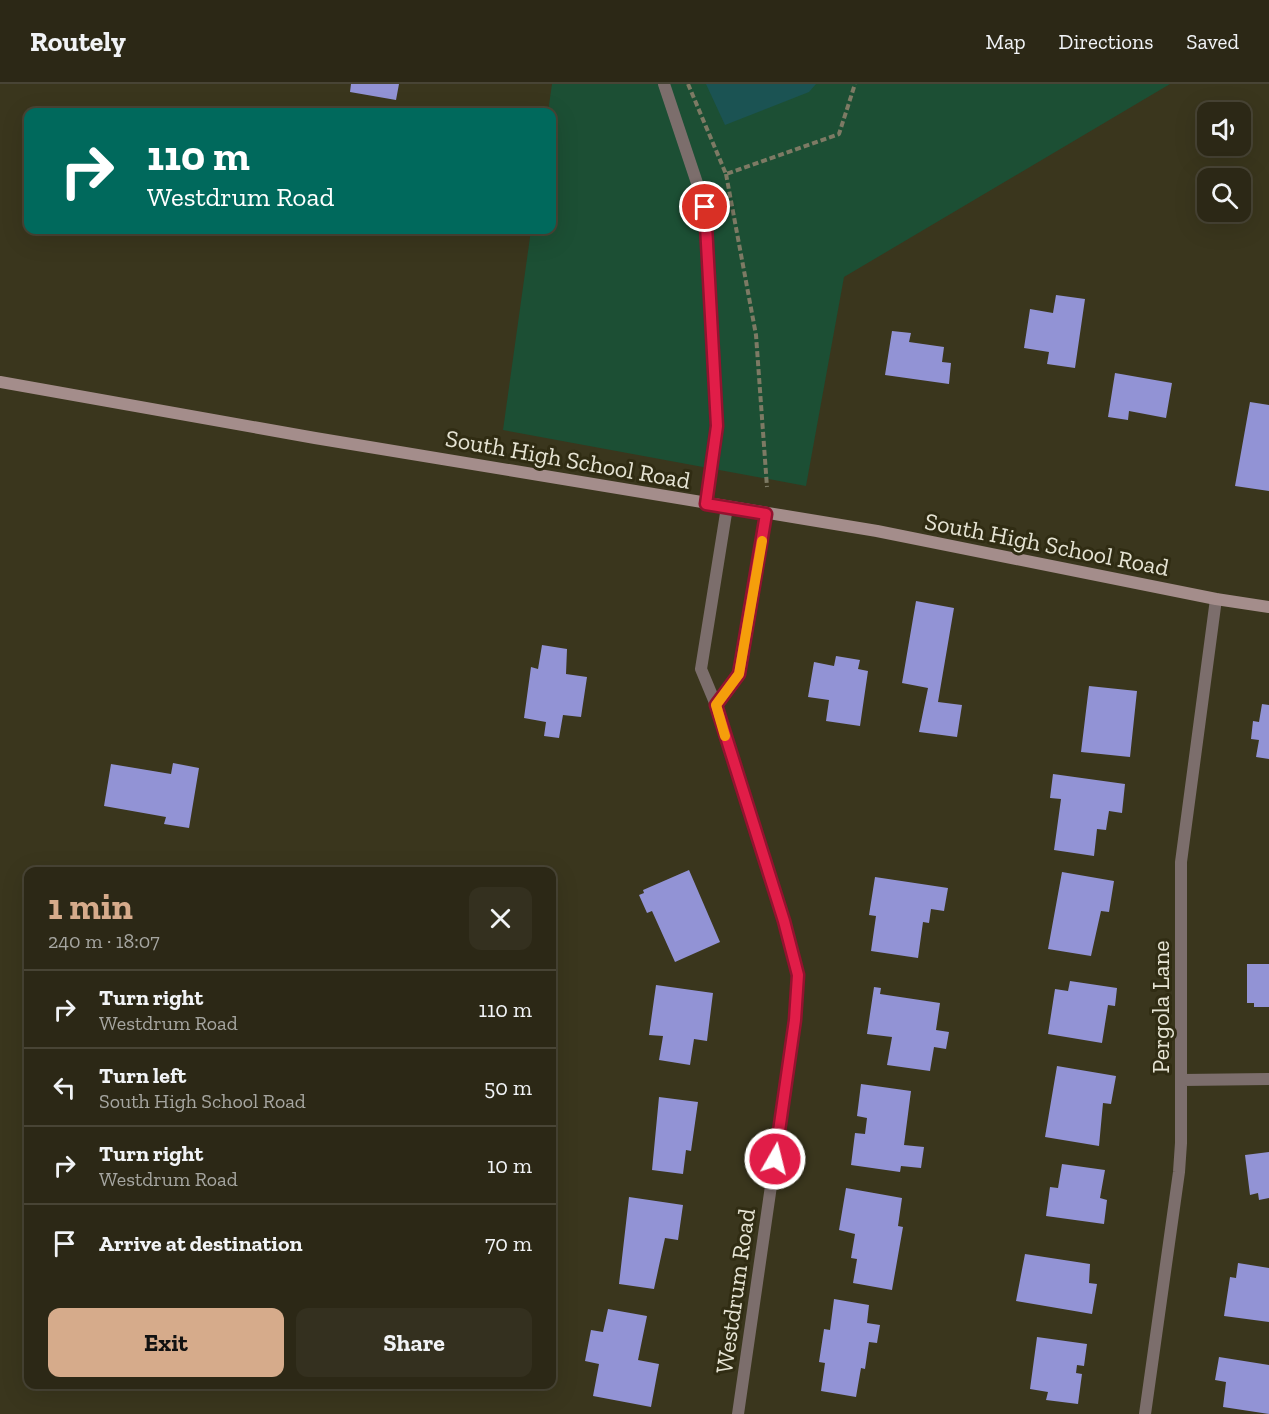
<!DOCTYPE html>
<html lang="en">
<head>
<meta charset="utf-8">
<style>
  body { margin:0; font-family:"Zilla Slab",serif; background:#34301f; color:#f1f3f6; height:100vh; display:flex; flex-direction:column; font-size:22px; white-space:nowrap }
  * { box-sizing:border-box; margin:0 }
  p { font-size:20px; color:#a6a6a1 }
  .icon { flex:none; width:33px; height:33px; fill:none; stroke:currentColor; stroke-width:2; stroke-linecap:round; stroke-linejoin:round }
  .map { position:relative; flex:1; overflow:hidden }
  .details { position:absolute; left:24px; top:783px; width:532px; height:522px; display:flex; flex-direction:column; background:#2c2816; border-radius:12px; box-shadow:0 6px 24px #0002,0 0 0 2px #484435 }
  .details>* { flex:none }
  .top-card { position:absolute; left:24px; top:24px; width:532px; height:126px; border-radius:12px; box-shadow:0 6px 24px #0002,0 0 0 2px #484435; background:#00695c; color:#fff; overflow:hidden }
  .buttons { position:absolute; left:1197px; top:18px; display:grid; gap:12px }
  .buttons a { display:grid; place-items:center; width:54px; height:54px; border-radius:12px; background:#2c2816; box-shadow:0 6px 24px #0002,0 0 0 2px #484435; font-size:30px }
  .pin { position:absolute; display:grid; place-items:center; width:51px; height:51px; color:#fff; margin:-26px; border:3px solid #fff; border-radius:50%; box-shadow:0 2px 6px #0007 }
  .me { position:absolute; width:66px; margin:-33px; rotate:8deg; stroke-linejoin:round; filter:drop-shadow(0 0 4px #0008) }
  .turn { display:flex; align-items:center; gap:21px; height:126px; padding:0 24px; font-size:27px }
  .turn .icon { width:78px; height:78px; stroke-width:2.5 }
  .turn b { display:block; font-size:42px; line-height:51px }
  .round { display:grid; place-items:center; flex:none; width:63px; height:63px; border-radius:12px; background:#34301f }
  .head { display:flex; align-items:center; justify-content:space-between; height:102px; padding:0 24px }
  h1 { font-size:36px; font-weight:700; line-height:45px; color:#d6ab8b }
  .cta { display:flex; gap:12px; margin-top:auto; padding:12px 24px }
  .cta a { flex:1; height:69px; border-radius:12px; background:#d6ab8b; color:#111; font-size:24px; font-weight:700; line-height:69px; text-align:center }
  .cta a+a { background:#34301f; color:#f1f3f6 }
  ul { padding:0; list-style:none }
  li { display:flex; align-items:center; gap:18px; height:78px; padding:0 24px; border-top:2px solid #484435 }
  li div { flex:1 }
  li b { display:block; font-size:22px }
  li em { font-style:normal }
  header { display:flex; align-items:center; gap:36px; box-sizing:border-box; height:84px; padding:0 30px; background:#2c2816; border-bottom:2px solid #484435 }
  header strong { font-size:28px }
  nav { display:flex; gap:33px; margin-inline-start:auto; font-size:21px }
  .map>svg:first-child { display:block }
  .green { fill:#1c4f34 }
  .water { fill:#1b5353 }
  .building { fill:#9293d5 }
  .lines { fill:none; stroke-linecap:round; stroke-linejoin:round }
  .path { stroke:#7d7a64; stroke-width:4; stroke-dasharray:6 3; stroke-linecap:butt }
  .street { stroke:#7c6e6c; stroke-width:12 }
  .secondary { stroke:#a48d8b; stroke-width:12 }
  .route-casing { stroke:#92132f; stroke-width:15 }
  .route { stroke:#e11d48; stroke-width:10 }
  .slow { stroke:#f59e0b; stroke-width:10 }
  .labels { text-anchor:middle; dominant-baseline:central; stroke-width:6; stroke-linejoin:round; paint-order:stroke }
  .street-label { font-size:24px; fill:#e6e4d4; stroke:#302c13 }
</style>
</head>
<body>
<header>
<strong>Routely</strong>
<nav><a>Map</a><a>Directions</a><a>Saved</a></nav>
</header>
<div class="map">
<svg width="1269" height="1330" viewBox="0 0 1269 1330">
  <rect width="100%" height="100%" fill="#3a361d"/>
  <path class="green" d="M552 0H1170L844 193 806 402 503 346 531 146H552V28H548Z"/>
  <path class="water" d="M706 0H816L809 8 725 41Z"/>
  <path class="building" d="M351 0H399L396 16 350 8Z
    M1056 211 1085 215 1075 284 1047 280 1049 268 1024 264 1030 225 1053 229Z
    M892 247 911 249 909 258 944 263 942 278 951 279 949 300 885 291Z
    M1115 289 1172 299 1166 334 1129 327 1128 336 1108 333Z
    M1250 318 1269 321V407L1235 402Z
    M916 517 954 524 938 618 962 621 957 653 919 648 928 604 902 599Z
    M542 561 567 565 566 590 587 593 581 633 563 631 559 654 544 652 546 638 524 634 531 583 538 585Z
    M836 572 860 576 858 585 868 587 860 642 826 637 829 616 808 613 814 578 834 582Z
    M1089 602 1137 607 1130 673 1081 668Z
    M1262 620 1269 621V675L1256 673 1259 656 1251 655 1253 637 1259 638Z
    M173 679 199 684 189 744 164 740 166 733 104 722 111 680 171 690Z
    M1053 690 1125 700 1122 729 1109 727 1106 746 1097 745 1094 772 1054 766 1061 715 1050 714Z
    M689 786 720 858 675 878 652 827 647 829 639 811 644 809 643 806Z
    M1062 788 1114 797 1109 828 1101 827 1091 872 1048 865Z
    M875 793 948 804 944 827 931 825 929 839 923 838 918 874 871 867 876 832 869 831Z
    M1247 880H1269V923H1254V919H1247Z
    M1070 897 1117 904 1115 922 1108 921 1102 959 1048 950 1055 905 1068 907Z
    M656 901 713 909 707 957 694 955 690 981 659 976 663 952 649 951Z
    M874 903 881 904 880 910 940 919 936 946 949 948 946 965 934 963 930 987 887 981 892 953 867 950Z
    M1057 982 1116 992 1111 1020 1103 1019 1099 1062 1045 1053Z
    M861 1000 911 1007 904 1061 924 1063 921 1084 901 1082 900 1088 851 1081 855 1049 865 1050 867 1034 857 1032Z
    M659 1013 698 1018 691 1067 686 1066 683 1090 652 1086Z
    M1269 1068V1114L1259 1116 1258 1109 1250 1111 1245 1071Z
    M1062 1080 1105 1086 1100 1114 1107 1116 1104 1140 1046 1132 1050 1103 1058 1104Z
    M846 1104 902 1114 898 1142 903 1143 892 1206 853 1199 857 1175 851 1174 855 1150 839 1146Z
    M629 1113 683 1121 678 1156 665 1154 654 1205 619 1200Z
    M1025 1170 1090 1180 1089 1199 1097 1200 1092 1230 1016 1217Z
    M1238 1179 1269 1184V1238L1224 1232 1230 1193 1236 1194Z
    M834 1215 869 1221 867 1239 880 1241 877 1259 869 1258 865 1285 861 1284 856 1313 821 1307 825 1279 819 1278 824 1245 830 1246Z
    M608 1225 647 1232 638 1276 659 1280 651 1323 593 1312 599 1280 585 1277 591 1246 603 1248Z
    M1037 1253 1087 1260 1084 1282 1077 1281 1076 1289 1082 1290 1078 1320 1046 1316 1048 1308 1030 1305Z
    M1219 1273 1269 1281V1330L1223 1323 1226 1298 1215 1296Z"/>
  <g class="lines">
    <path class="path" d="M688 0 726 90 839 50 855 0
      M726 90 756 251 767 403"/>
    <path class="street" d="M664 0 705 123 717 342 706 420
      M727 423 701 585 716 621 784 837 798 892 795 936 738 1330
      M716 621 739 590 766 430
      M1182 996 1269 995
      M1145 1330 1179 1088 1181 1059V778L1216 515"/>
    <path class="secondary" d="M0 298 315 354 877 447 1216 515 1269 523"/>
  </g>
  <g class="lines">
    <g class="route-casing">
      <path id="route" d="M705 123 717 342 706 420 766 430 739 590 716 621 784 837 798 891 795 936 775 1075"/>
    </g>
    <use href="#route" class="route"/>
    <path class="slow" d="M725 652 716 621 739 590 762 457"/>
  </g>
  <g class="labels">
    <g class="street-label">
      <text transform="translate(568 375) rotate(10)">South High School Road</text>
      <text transform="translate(1047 460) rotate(11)">South High School Road</text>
      <text transform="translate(1160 923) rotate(-90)">Pergola Lane</text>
      <text transform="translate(735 1207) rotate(-82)">Westdrum Road</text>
    </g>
  </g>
</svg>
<div class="buttons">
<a><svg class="icon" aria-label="sound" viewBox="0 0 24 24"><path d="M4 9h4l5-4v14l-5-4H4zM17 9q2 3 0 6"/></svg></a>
<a><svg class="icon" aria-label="search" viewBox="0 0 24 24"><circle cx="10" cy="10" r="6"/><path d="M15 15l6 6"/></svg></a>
</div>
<div class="pin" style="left:705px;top:123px;background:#d93025"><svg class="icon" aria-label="arrive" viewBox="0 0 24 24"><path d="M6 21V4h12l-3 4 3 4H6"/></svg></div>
<svg class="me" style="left:775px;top:1075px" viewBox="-20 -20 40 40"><circle r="17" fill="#e11d48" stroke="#fff" stroke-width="3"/><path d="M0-11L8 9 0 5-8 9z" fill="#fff"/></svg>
<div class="top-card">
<div class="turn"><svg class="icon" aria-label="right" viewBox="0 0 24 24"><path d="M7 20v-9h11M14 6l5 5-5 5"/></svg><div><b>110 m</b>Westdrum Road</div></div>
</div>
<section class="details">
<div class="head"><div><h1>1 min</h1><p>240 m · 18:07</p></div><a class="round"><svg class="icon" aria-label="close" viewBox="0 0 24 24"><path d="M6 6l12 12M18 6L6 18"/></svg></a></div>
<ul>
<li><svg class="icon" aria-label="right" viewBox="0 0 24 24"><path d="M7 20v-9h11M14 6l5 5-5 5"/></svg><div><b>Turn right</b><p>Westdrum Road</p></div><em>110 m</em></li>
<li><svg class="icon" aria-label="left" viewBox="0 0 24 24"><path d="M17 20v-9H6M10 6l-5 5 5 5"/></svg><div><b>Turn left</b><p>South High School Road</p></div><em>50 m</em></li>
<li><svg class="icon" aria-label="right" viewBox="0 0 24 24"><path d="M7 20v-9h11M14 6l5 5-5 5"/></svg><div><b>Turn right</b><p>Westdrum Road</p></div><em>10 m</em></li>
<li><svg class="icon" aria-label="arrive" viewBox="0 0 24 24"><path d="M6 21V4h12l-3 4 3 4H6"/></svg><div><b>Arrive at destination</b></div><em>70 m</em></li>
</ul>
<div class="cta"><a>Exit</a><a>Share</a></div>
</section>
</div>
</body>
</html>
